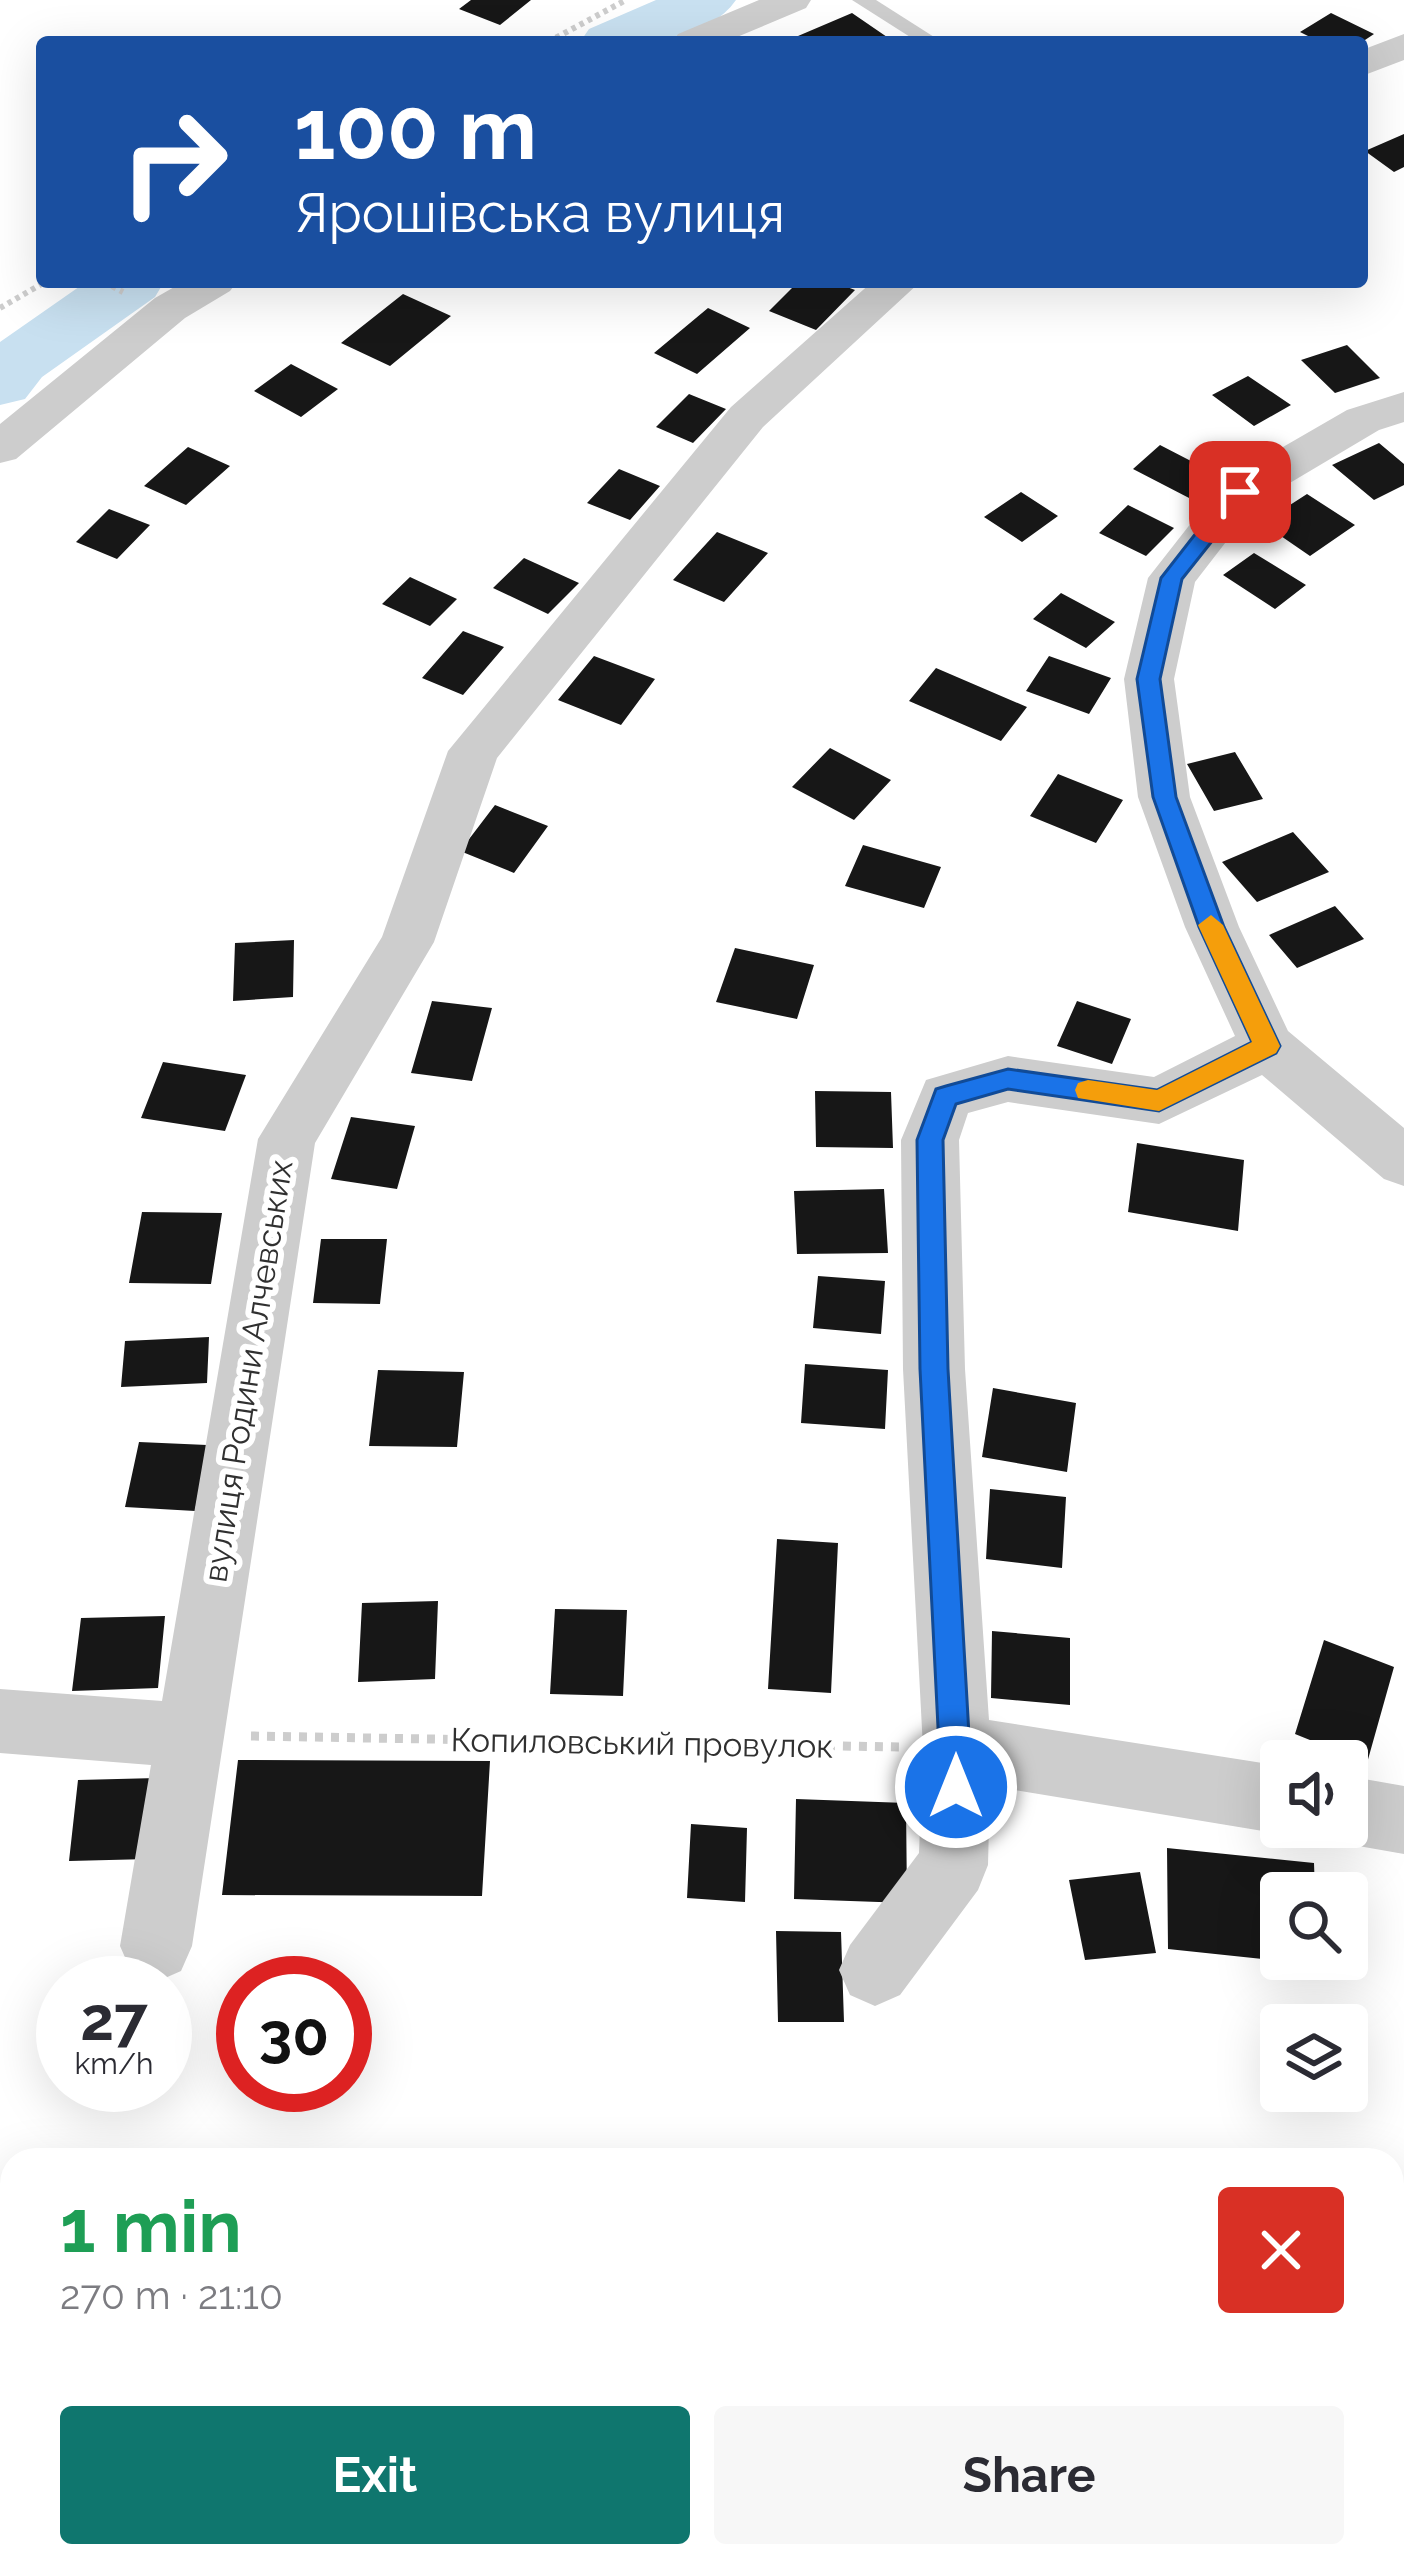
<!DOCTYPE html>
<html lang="en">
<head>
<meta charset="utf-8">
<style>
  body { margin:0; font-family:Raleway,sans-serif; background:#f7f7f7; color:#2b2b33; height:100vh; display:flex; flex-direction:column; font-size:45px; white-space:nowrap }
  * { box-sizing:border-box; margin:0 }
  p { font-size:39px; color:#7c7c81 }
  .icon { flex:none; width:66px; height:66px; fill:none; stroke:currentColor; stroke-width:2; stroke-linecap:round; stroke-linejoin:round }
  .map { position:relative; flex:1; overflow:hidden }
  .details { position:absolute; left:0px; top:2148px; width:1404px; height:420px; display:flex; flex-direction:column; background:#fff; border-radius:36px 36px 0 0; box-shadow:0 12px 48px #0002 }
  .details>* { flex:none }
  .hud { position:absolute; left:36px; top:36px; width:1332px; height:252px; border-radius:12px; box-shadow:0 12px 48px #0002; background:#1a4fa0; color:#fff; overflow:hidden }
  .tools { position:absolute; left:1260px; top:1740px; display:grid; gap:24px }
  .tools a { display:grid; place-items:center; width:108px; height:108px; border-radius:12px; background:#fff; box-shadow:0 12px 48px #0002; font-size:60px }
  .speed { position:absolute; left:36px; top:1956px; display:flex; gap:24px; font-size:60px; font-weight:700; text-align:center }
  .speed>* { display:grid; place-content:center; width:156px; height:156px; border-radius:50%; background:#fff; box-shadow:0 12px 48px #0002; line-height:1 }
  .speed small { font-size:30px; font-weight:400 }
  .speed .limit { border:18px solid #d22; background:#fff; color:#111 }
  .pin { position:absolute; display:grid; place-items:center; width:102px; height:102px; color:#fff; margin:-51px; border-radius:24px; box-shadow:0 6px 18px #0006 }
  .me { position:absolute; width:132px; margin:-66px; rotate:0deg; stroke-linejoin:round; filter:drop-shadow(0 0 9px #0008) }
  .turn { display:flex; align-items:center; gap:42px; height:252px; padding:0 60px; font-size:54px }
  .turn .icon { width:156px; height:156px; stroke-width:2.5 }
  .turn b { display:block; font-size:84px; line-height:102px }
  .round { display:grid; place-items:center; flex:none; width:126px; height:126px; border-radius:12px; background:#f7f7f7 }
  .headline { display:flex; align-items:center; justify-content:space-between; height:204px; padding:0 60px }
  h1 { font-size:72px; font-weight:700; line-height:90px; color:#1e9e55 }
  .primary-button { display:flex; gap:24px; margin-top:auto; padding:24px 60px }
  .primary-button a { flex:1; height:138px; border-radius:12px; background:#0f766e; color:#fff; font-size:48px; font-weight:700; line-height:138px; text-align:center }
  .primary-button a+a { background:#f7f7f7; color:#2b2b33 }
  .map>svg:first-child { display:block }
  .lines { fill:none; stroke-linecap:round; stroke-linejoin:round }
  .river { fill:#c8e0f0; fill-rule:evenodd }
  .building { fill:#171717 }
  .path-far1 { stroke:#cdcdcd; stroke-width:6; stroke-dasharray:4.5 4.5; stroke-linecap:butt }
  .path { stroke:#cdcdcd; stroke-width:9; stroke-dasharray:8 8; stroke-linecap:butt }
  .lane { fill:#cdcdcd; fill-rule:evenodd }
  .street { fill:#cdcdcd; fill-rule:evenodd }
  .primary { fill:#a8a8a8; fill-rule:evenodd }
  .route { fill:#1a73e8; stroke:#114b97; stroke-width:3 }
  .slow { fill:#f59e0b }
  .labels { text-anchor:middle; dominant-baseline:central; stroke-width:12; stroke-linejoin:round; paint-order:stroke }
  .street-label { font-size:33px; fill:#303030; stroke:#fff }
</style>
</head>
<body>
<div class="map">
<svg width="1404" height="2568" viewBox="0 0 1404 2568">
  <rect width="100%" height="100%" fill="#fff"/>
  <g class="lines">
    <path class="river" d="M656 0H736C704 46 629 42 580 42L589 29Z
      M86 282H164L155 297 42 377 25 399 0 405V342Z"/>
  </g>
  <path class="building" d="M471 0H531L500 25 459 9Z
    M852 13 887 37 875 42H806L798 36Z
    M1331 13 1374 34 1362 42H1320L1300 32Z
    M1404 134V167L1394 172 1365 151Z
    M798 282H834L855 290 816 330 769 311Z
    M403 294 451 316 390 366 341 343Z
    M708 308 750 328 697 374 654 353Z
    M1347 345 1380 378 1335 393 1301 360Z
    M291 364 338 389 301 417 254 391Z
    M1248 376 1291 405 1254 426 1212 395Z
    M689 394 726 409 693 443 656 427Z
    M1379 443 1404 464V485L1374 500 1332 465Z
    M1160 445 1218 475 1191 499 1133 469Z
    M188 447 230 466 186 505 144 486Z
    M619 469 660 486 630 520 587 503Z
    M1021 492 1058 516 1022 542 984 517Z
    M1307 494 1355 525 1310 556 1262 523Z
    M1128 505 1174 528 1146 556 1099 533Z
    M109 509 150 525 117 559 76 542Z
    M717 532 768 553 724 602 673 580Z
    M1254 553 1306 585 1275 609 1223 575Z
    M524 558 579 583 548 614 493 588Z
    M410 577 457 599 430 626 382 604Z
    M1061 593 1115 622 1086 648 1033 619Z
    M463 631 504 647 463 695 422 678Z
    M594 656 655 679 621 725 558 700Z
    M1049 656 1111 678 1089 714 1026 691Z
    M936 668 1027 707 1001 741 909 701Z
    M830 748 891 780 854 820 792 787Z
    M1235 752 1263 799 1214 811 1187 764Z
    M1058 774 1123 800 1096 843 1030 816Z
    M495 805 548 826 514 873 460 851Z
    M1293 832 1329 872 1257 902 1222 862Z
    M863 845 941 867 924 908 845 886Z
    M1335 906 1364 939 1297 968 1269 935Z
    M294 940 293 997 233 1001 235 943Z
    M735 948 814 965 797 1019 716 1002Z
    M432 1001 492 1008 472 1081 411 1073Z
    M1077 1001 1131 1019 1112 1064 1057 1046Z
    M163 1062 246 1075 225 1131 141 1118Z
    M815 1091 891 1092 893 1148 816 1147Z
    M351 1117 415 1126 397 1189 331 1179Z
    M1137 1143 1244 1160 1238 1231 1128 1212Z
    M884 1189 888 1253 797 1254 794 1191Z
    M142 1212 222 1213 211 1284 129 1283Z
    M321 1239H387L380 1304 313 1303Z
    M818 1276 885 1281 881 1334 813 1328Z
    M209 1337 207 1383 121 1387 125 1341Z
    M805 1364 888 1370 885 1429 801 1423Z
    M378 1370 464 1372 457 1447 369 1446Z
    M993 1388 1076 1403 1067 1472 982 1457Z
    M139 1442 207 1445 195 1511 125 1507Z
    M990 1489 1066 1497 1062 1568 986 1559Z
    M777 1539 838 1543 831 1693 768 1689Z
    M438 1601 435 1679 358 1682 362 1603Z
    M555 1609 627 1610 623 1696 550 1694Z
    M165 1616 158 1688 72 1691 81 1618Z
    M992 1631 1070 1638V1705L991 1698Z
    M1324 1640 1394 1667 1367 1763 1295 1734Z
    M238 1760 490 1761 482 1896 222 1895Z
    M157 1778 149 1859 69 1861 78 1780Z
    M796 1799 906 1803 907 1903 794 1899Z
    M691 1824 747 1828 745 1902 687 1898Z
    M1167 1848 1314 1863 1315 1893H1281V1961L1168 1949Z
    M1140 1872 1156 1953 1085 1960 1069 1880Z
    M776 1931 841 1932 844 2022H778Z
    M1392 2216 1404 2219V2358L1392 2356Z
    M1392 2454 1404 2458V2557L1392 2553Z
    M771 2556H907L902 2568H794Z"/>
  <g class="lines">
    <path class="path-far1" d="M548 42 626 0
      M104 282 123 292
      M0 308 45 282"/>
    <path class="path" d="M251 1736 902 1747"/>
    <path class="lane" d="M852 0H876L942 42H918Z"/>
    <path class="street" d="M759 0H811L806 8 725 42H672L678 34Z
      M1404 34V60L1362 76V50Z
      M183 282H237L230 291 185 318 16 459 0 463V424L155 298Z
      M872 282H920L763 427 497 758 434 942 315 1143 192 1946 181 1971 156 1982 131 1971 120 1946 151 1765 0 1753V1689L162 1701 258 1139 382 937 448 751 731 407Z
      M1404 392V422L1379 430 1256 503 1195 582 1174 679 1190 797 1239 927 1288 1031 1404 1128V1186L1384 1179 1262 1075 1159 1124 1008 1102 968 1113 959 1140 965 1369 989 1720 1281 1766V1827H1298L1281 1834 990 1786 988 1865 978 1890 900 1995 875 2006 850 1995 839 1970 850 1945 919 1853 923 1748 903 1369 901 1140 926 1080 1008 1056 1154 1077 1235 1036 1185 927 1138 797 1124 679 1148 578 1224 481 1347 410Z
      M1347 1776 1404 1786V1854L1347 1844 1323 1834 1320 1827H1347Z"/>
    <path class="primary" d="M0 2319 12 2324V2417L0 2412Z
      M159 2556H257L262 2568H164Z"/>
  </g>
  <path class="route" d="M1240 485 1251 492 1182 579 1160 679 1176 797 1224 927 1280 1046 1276 1053 1159 1111 1008 1089 956 1104 943 1140 948 1369 972 1787 967 1798 956 1802 945 1798 941 1787 920 1369 917 1140 936 1089 946 1086 1008 1069 1157 1090 1252 1042 1199 927 1153 797 1137 679 1161 578 1232 487Z"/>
  <path class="slow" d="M1211 915 1223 925 1280 1046 1276 1053 1159 1111 1078 1098 1075 1090 1078 1083 1088 1080 1157 1090 1252 1042 1198 925Z"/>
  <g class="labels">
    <g class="street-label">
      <text transform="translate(248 1371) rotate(-81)">вулиця Родини Алчевських</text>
      <text transform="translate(642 1743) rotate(1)">Копиловський провулок</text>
    </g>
  </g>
</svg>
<div class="tools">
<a><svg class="icon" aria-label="sound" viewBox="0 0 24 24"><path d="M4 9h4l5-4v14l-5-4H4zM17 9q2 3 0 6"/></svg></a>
<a><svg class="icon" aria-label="search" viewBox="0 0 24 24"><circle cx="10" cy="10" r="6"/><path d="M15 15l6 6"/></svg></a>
<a><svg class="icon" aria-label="layers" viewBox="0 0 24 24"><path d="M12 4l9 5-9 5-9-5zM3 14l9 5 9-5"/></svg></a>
</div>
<div class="speed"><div>27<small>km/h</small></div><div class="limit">30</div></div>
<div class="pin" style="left:1240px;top:492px;background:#d93025"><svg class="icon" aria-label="arrive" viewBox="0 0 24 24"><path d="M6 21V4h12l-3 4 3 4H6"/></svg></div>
<svg class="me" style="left:956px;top:1787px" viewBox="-20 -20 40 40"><circle r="17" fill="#1a73e8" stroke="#fff" stroke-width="3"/><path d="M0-11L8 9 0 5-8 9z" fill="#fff"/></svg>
<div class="hud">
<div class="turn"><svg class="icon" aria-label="right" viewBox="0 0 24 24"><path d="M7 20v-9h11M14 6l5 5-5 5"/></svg><div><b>100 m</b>Ярошівська вулиця</div></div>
</div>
<section class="details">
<div class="headline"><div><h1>1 min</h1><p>270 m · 21:10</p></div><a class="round" style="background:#d93025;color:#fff"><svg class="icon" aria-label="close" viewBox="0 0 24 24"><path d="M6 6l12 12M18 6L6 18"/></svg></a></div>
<div class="primary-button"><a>Exit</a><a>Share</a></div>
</section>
</div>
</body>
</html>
